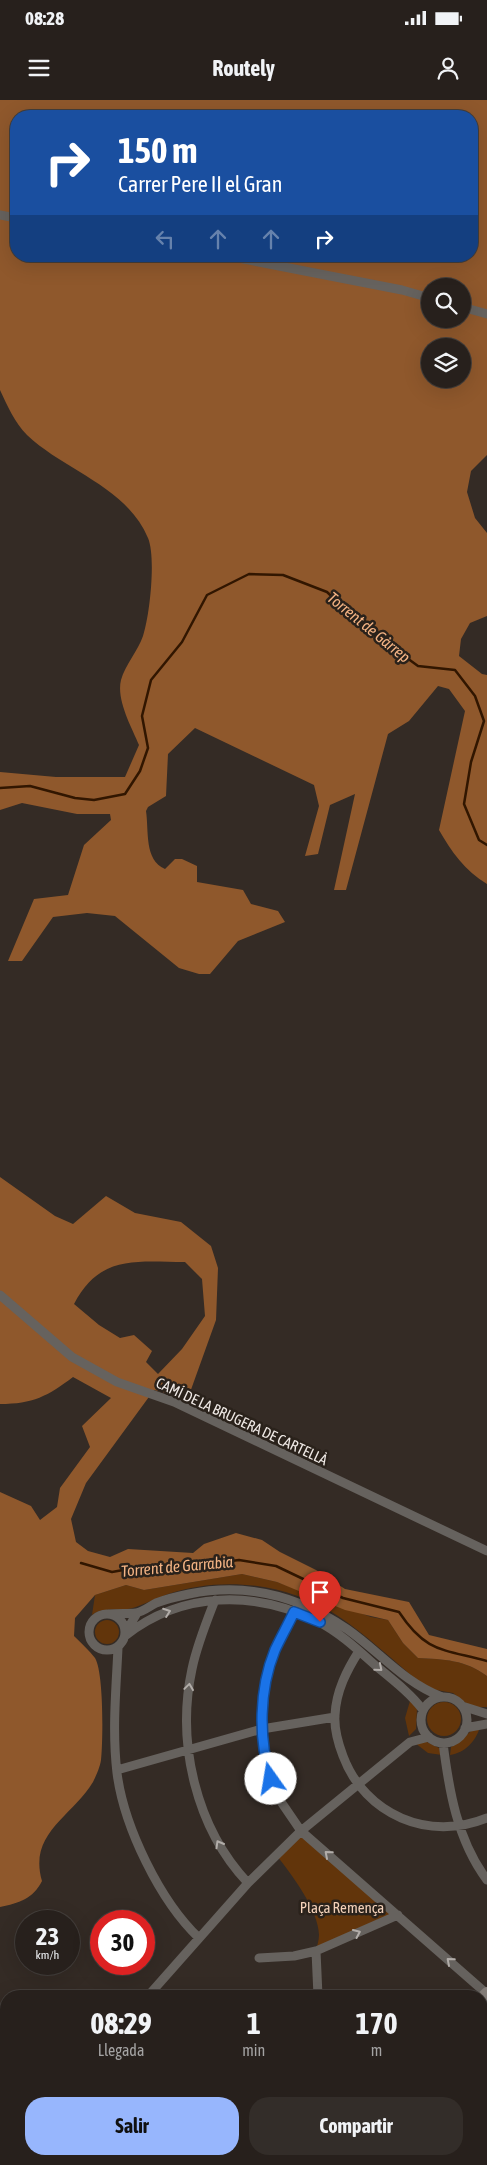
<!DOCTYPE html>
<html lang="es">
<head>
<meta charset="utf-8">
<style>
  body { margin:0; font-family:"Asap Condensed",sans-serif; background:#332d29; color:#f1f3f6; height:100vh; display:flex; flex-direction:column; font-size:19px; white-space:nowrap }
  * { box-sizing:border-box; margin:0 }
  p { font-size:16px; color:#a4a3a3 }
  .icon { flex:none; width:28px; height:28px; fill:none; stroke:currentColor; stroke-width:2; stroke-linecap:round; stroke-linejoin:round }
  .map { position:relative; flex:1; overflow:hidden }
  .panel { position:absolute; left:0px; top:1890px; width:488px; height:175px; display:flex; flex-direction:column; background:#27201c; border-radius:20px 20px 0 0; box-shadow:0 5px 20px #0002,0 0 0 1px #433e3b }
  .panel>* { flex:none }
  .hud { position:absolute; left:10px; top:10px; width:468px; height:152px; border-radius:20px; box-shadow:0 5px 20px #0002,0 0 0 1px #433e3b; background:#1a4fa0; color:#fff; overflow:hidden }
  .tools { position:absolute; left:421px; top:178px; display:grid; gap:10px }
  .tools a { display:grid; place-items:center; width:50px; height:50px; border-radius:50%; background:#27201c; box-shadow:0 5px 20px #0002,0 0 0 1px #433e3b; font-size:25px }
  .speed { position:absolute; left:15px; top:1810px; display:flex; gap:10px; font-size:25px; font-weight:700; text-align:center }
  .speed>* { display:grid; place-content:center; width:65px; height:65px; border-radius:50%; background:#27201c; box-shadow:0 5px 20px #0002,0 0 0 1px #433e3b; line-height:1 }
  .speed small { font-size:12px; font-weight:400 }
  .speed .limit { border:8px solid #d22; background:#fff; color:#111 }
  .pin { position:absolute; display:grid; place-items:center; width:42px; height:42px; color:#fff; margin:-51px -21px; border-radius:50% 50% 50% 0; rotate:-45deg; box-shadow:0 0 5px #0007 }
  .pin .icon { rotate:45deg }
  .me { position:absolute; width:55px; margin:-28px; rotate:347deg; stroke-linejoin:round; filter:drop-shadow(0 0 4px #0008) }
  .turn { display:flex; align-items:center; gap:18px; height:105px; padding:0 25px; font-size:22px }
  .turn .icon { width:65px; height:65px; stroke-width:2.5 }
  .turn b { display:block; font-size:35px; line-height:42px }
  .lanes { display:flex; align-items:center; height:48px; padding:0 25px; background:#0003; justify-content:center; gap:25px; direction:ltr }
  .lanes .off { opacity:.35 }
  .eta { display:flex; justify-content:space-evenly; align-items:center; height:85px; text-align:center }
  .eta b { font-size:30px; font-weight:700; line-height:35px }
  .button { display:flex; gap:10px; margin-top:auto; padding:10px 25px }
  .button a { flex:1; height:58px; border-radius:20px; background:#97b6fd; color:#111; font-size:20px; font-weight:700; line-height:58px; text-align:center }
  .button a+a { background:#332d29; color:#f1f3f6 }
  .status { display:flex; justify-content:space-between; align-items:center; height:35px; padding:0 25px; background:#27201c; direction:ltr }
  .status svg { height:14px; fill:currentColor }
  header { display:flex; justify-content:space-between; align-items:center; height:65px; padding:0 25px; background:#27201c; font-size:22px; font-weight:700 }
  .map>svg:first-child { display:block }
  .built { fill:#423329 }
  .green { fill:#62350b }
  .forest { fill:#8f582c; fill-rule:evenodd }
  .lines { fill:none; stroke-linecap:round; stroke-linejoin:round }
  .stream { stroke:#311600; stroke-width:2.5 }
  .street { stroke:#66625e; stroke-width:9 }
  .secondary { stroke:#867f7a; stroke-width:12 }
  .oneway { stroke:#b2ada9 }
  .route-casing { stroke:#114b97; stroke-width:12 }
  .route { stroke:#1a73e8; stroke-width:9 }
  .labels { text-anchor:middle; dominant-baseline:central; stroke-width:5; stroke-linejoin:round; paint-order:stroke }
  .street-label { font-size:15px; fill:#f0eae6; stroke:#2a221b }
  .park-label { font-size:15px; fill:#f3d1b9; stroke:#2a221b }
  .water-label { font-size:16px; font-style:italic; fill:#f5b484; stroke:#2a221b }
</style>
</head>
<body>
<div class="status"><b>08:28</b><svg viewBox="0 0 49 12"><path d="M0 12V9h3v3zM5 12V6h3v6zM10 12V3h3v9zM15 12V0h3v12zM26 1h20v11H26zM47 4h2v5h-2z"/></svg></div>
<header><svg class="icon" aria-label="menu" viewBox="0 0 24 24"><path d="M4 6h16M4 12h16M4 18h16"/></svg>Routely<svg class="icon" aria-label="person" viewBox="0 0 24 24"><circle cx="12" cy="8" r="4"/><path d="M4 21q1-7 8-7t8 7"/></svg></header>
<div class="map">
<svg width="487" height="2065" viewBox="0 0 487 2065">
  <rect width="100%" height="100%" fill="#342b25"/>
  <path class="built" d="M163 2059H280L286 2064 157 2065Z"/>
  <path class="green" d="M242 1474 277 1482 371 1517 388 1520 403 1543 418 1558C443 1559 466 1560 487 1576V1607H471L453 1593 431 1589 418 1581C392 1559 366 1535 338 1516 289 1484 225 1475 168 1494 157 1498 147 1503 136 1507 122 1513 105 1505 92 1515L95 1495 126 1485 144 1490Z
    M95 1532a12 12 0 1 1 24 0a12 12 0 1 1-24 0Z
    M410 1601 417 1608 416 1629 409 1636 405 1618Z
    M427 1619a17 17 0 1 1 34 0a17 17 0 1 1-34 0Z
    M480 1627C476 1641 465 1653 450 1655L451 1647C463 1642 468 1629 480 1627Z
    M425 1641 439 1648 442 1655 428 1653 415 1643Z
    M301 1731 398 1815 316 1851C317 1846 319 1840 319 1835 319 1811 291 1773 276 1755Z"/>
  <path class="forest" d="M0 0H487V355L471 371 467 392 475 418 487 433V516L470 523 461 539 459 556 482 574 487 575V784C465 771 451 751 439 730L465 611 449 589 438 586 409 621 388 634 346 790H334L355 694 330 705 318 754 305 756 319 706 314 685 195 628 168 654 166 696 148 707 146 711C149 731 144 760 165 769L175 759H182L197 766V782L243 790 251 804 278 811 285 822 238 841 210 874H199L179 868 115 816 87 813 53 817 22 861H8L34 799 68 795 84 745 111 720 110 714H77L22 703 0 710V672L56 677H125L139 645C132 628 116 600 121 580 125 565 138 551 143 536 150 515 156 457 148 438 126 386 65 371 27 335 15 323 7 305 0 290ZM16 16H471V156H16ZM430 186H462V219H430ZM430 246H462V279H430Z
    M0 1077 55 1116 73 1124 106 1096 135 1113 181 1122 211 1146 218 1168 216 1220 188 1298 154 1290 86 1383 71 1419 76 1442 88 1451 110 1457 128 1449 193 1453 204 1444 236 1433 262 1440 280 1452 316 1470 345 1489 409 1502 429 1535 487 1549V1576C466 1560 443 1559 418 1558L403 1543 388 1520 345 1510 277 1482 242 1474 144 1490 126 1485 95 1495 75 1518 74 1536C81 1543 89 1550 95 1558 104 1573 103 1642 101 1660 100 1667 96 1676 93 1682 72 1717 28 1733 42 1781 33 1799 19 1803 0 1807V1392L31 1406 40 1420 57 1407 60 1388 90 1347 82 1326 111 1298 73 1277C48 1296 33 1304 0 1304ZM185 1162 202 1179 205 1216 182 1249 158 1274 146 1262 152 1251 134 1235 120 1238 99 1225 74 1204C100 1154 137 1162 185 1162Z
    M0 1989 6 1992V2059H85L88 2065H0Z"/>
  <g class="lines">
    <path class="stream" d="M0 688 30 686 75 698 94 700 125 694 140 671 148 648 142 616 151 580 182 542 207 495 249 474 283 475 327 492 363 526 418 566 455 570 475 596 484 621 471 662 464 704 479 740 487 745
      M81 1463 112 1472 140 1467 179 1468 239 1460 276 1466 343 1498 399 1512C426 1553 443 1549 487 1561"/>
    <path class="street" d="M0 115 16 118
      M228 156 402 190 430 198
      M462 207 487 214
      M0 1195 72 1257 117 1282 174 1302 487 1451
      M215 1500C206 1523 197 1545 192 1569 176 1643 196 1728 248 1783
      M294 1512 274 1551 265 1587 262 1629 266 1664 275 1693 301 1731 486 1893
      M89 1532a18 18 0 1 1 36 0a18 18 0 1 1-36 0Z
      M109 1514C118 1513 128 1514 136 1513 143 1512 150 1506 156 1503 167 1499 179 1496 189 1494 247 1482 299 1496 347 1529 380 1552 403 1582 442 1597
      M126 1532 137 1513
      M125 1536C182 1491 255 1490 319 1522 340 1533 358 1550 376 1566 393 1580 410 1593 423 1610
      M118 1548C116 1590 112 1631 117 1673 124 1727 160 1801 199 1838
      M359 1551C347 1570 336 1591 335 1615 334 1629 338 1643 343 1656 365 1715 429 1742 487 1718
      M421 1620a23 23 0 1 1 46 0a23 23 0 1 1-46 0Z
      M462 1606 487 1614
      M465 1628 487 1624
      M443 1643C449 1690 457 1740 487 1780
      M117 1670 262 1629 335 1617
      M316 1851 318 1896
      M259 1858 294 1856 316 1851 398 1815
      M148 1896 248 1783 301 1731 410 1642 429 1637
      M481 1917 487 1912
      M291 2059 298 2065
      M448 2059V2065
      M99 2065V2059"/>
    <path class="secondary" d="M481 1899 487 1893
      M338 2065 343 2059"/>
  </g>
  <defs><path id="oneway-chevron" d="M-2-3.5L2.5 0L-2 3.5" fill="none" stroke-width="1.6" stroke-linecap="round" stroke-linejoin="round" transform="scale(1.25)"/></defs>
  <g class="oneway">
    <use href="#oneway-chevron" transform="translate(167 1512) rotate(-20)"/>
    <use href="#oneway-chevron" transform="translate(379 1568) rotate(40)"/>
    <use href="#oneway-chevron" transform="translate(189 1587) rotate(-82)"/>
    <use href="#oneway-chevron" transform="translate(219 1744) rotate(-120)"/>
    <use href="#oneway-chevron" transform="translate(328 1754) rotate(-139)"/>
    <use href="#oneway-chevron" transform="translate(357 1833) rotate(-24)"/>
    <use href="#oneway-chevron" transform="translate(450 1861) rotate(-139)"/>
  </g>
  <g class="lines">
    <g class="route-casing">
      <path id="route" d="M271 1679C258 1639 259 1589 275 1550 281 1537 288 1525 294 1512L320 1522"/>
    </g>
    <use href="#route" class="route"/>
  </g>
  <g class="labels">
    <g class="street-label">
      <text transform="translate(242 1321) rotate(25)">CAMÍ DE LA BRUGERA DE CARTELLÀ</text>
    </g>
    <g class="park-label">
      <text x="342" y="1807">Plaça Remença</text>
    </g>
    <g class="water-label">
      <text transform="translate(369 527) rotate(39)">Torrent de Gàrrep</text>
      <text transform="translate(177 1466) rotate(-5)">Torrent de Garrabia</text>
    </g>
  </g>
</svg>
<div class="tools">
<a><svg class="icon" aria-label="search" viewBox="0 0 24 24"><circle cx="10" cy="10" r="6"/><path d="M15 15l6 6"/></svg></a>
<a><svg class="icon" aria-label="layers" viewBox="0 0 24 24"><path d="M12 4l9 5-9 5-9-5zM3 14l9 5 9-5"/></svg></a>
</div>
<div class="speed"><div>23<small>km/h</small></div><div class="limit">30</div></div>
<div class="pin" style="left:320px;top:1522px;background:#d93025"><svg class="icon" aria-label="arrive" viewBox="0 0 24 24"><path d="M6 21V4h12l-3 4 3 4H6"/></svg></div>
<svg class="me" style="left:271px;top:1679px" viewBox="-20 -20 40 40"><circle r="19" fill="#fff"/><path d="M0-13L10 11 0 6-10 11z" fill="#1a73e8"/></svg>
<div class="hud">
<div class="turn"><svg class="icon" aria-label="right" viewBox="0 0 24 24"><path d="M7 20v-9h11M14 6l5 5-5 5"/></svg><div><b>150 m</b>Carrer Pere II el Gran</div></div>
<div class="lanes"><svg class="icon off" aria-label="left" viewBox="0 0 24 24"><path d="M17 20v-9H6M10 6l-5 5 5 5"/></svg><svg class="icon off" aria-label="ahead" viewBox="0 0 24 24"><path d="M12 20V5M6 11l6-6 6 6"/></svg><svg class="icon off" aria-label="ahead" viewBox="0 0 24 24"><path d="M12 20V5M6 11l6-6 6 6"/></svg><svg class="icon" aria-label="right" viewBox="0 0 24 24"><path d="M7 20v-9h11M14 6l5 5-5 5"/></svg></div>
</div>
<section class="panel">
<div class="eta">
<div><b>08:29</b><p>Llegada</p></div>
<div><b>1</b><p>min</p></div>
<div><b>170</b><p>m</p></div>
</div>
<div class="button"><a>Salir</a><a>Compartir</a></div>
</section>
</div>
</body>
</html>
